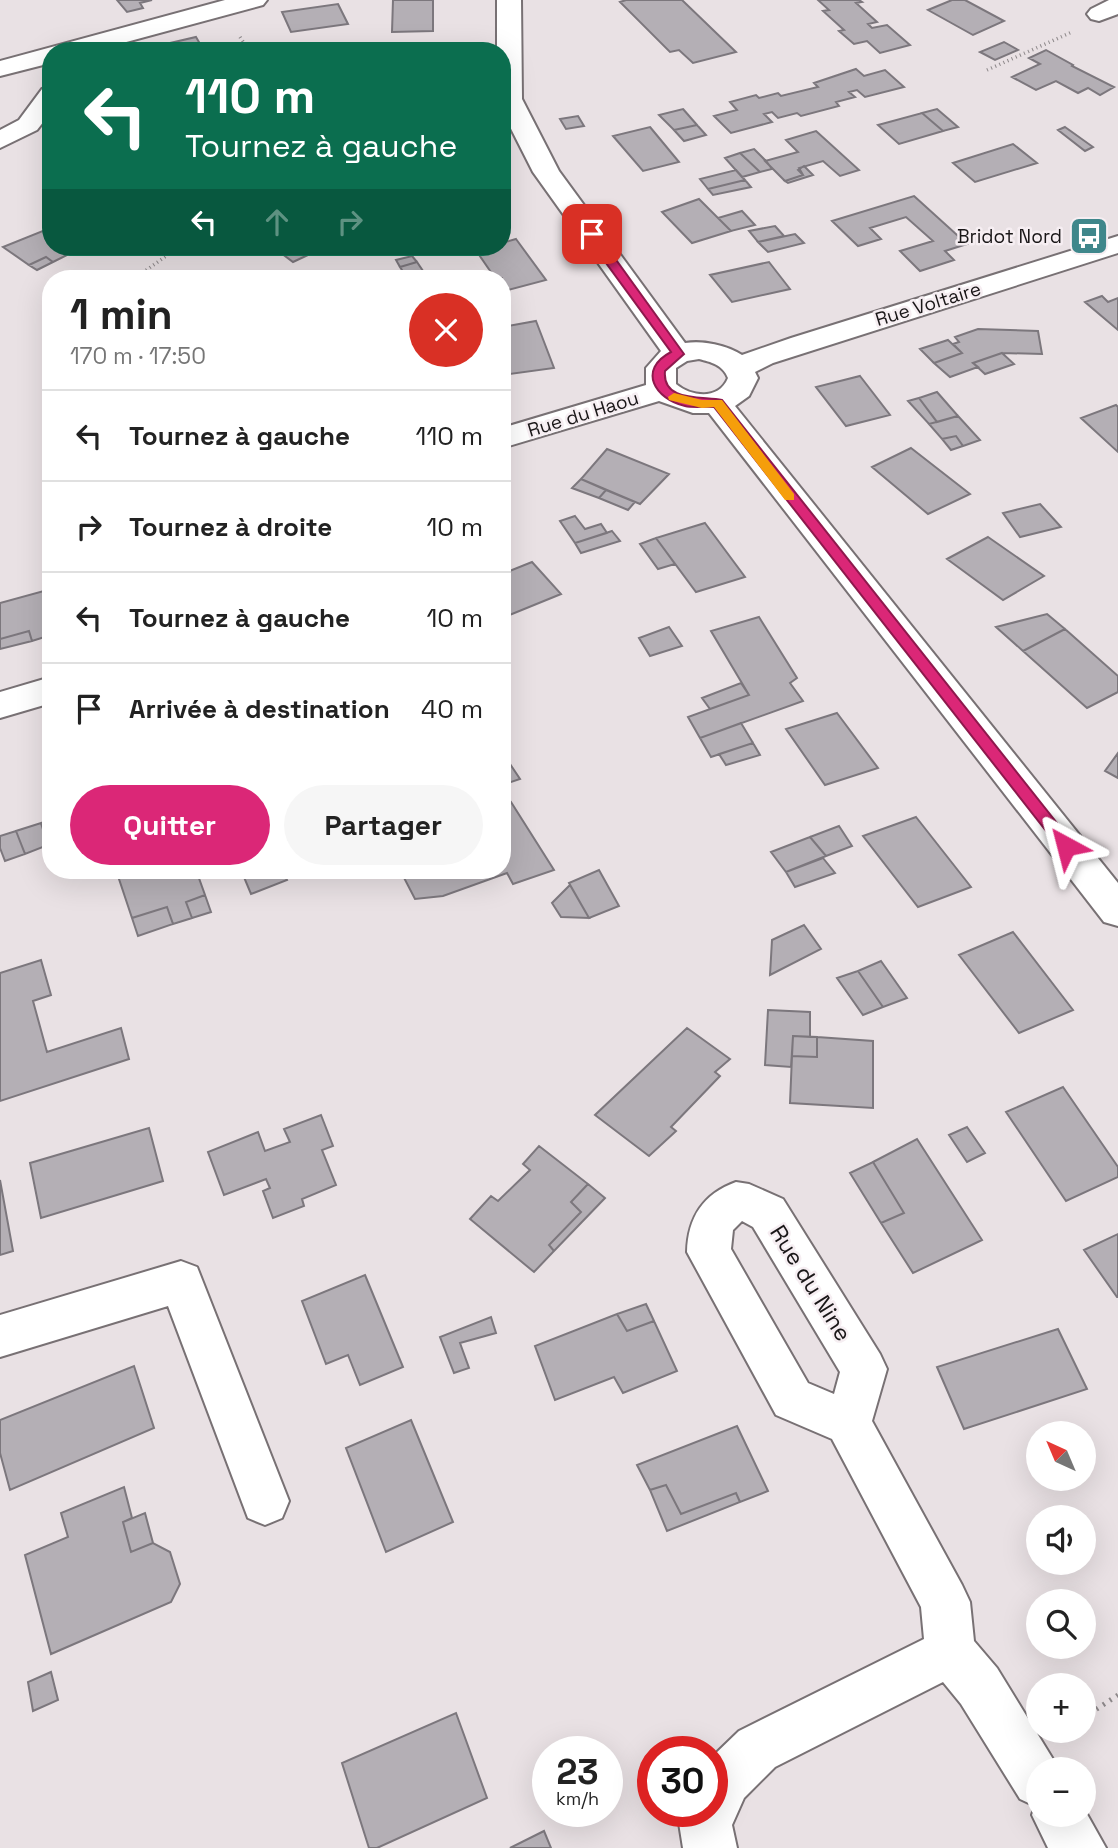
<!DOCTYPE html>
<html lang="fr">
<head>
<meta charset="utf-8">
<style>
  body { margin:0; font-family:"Space Grotesk",sans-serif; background:#f6f6f6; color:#222; height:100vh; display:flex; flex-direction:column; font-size:26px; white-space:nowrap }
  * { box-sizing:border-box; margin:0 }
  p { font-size:23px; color:#767676 }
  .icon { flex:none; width:38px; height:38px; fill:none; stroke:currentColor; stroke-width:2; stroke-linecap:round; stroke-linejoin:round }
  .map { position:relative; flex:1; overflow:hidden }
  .panel { position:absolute; left:42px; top:270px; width:469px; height:609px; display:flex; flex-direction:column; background:#fff; border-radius:28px; box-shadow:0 7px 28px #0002 }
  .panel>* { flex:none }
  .hud { position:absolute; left:42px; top:42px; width:469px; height:214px; border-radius:28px; box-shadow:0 7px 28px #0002; background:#0b6e4f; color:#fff; overflow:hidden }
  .needle { width:46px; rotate:316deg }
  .controls { position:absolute; left:1026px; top:1421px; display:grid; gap:14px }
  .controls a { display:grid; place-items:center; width:70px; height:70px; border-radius:50%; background:#fff; box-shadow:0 7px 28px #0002; font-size:35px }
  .speed { position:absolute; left:532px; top:1736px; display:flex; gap:14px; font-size:35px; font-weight:700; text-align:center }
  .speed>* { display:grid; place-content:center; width:91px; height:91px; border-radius:50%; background:#fff; box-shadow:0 7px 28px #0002; line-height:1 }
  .speed small { font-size:18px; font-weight:400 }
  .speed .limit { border:10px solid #d22; background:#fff; color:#111 }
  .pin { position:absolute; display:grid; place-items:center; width:60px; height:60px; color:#fff; margin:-30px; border-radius:14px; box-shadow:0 4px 10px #0006 }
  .me { position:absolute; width:77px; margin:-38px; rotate:322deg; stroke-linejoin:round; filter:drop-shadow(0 0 5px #0008) }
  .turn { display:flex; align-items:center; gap:24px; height:147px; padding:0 28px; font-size:32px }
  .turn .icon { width:91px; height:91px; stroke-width:2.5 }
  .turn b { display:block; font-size:49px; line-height:60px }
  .lanes { display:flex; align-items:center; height:66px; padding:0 28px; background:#0003; justify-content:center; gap:35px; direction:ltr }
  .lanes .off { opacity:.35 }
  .round { display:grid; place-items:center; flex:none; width:74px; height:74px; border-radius:37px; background:#f6f6f6 }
  .summary { display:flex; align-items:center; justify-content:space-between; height:119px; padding:0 28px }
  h1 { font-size:42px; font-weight:700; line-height:52px }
  .cta { display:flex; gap:14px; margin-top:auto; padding:14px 28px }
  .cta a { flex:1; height:80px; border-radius:42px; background:#db2777; color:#fff; font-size:28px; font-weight:700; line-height:80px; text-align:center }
  .cta a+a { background:#f6f6f6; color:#222 }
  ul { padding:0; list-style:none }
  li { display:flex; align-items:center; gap:21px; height:91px; padding:0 28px; border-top:2px solid #e0e0e0 }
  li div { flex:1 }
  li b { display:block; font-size:26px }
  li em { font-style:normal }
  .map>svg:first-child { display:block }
  .building { fill:#b4afb5; stroke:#7c777d; stroke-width:2 }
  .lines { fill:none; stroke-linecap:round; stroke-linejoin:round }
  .minor-casing { stroke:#787174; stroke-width:4 }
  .path-far1 { stroke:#8d888a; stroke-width:3.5; stroke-dasharray:1 3.5; stroke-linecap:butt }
  .path { stroke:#8d888a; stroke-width:5; stroke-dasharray:2 6; stroke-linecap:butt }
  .minor { fill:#fff; fill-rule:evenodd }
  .route { fill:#db2777; stroke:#8e194d; stroke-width:2 }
  .slow { fill:#f59e0b }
  .labels { text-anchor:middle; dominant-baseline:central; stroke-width:5; stroke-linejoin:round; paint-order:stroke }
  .far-poi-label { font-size:19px; fill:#1a1718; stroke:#f6eef2; text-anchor:end }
  .far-street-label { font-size:19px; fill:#1a1718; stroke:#f6eef2 }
  .street-label { font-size:23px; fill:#1a1718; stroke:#f6eef2 }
</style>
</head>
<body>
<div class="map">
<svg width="1118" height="1848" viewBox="0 0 1118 1848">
  <rect width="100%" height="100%" fill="#e9e1e4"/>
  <path class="building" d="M117 0H152L140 3 143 8 127 12Z
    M393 0H433V31L392 32Z
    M626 0H682L736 52 693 63 679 50 670 52 620 2Z
    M818 0H859L862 2 856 3 877 22 868 24 872 28 887 25 910 45 880 53 867 41 854 44 839 31 844 30 823 11 829 10Z
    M952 0H965L1004 21 973 35 928 10Z
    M338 4 348 24 291 32 282 12Z
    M196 37 203 49 155 51 153 47Z
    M1004 42 1018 50 995 60 980 52Z
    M1046 50 1073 65 1072 66 1114 87 1100 95 1088 88 1078 93 1056 81 1036 90 1012 77 1040 64 1029 58Z
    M856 69 864 76 885 70 904 87 865 97 857 90 849 92 855 97 836 102 839 106 801 116 797 113 778 118 772 112 764 114 772 122 731 133 714 116 737 110 730 102 756 95 759 98 778 93 781 96 818 87 814 83Z
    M683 109 697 125 674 130 659 115Z
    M937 109 958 127 943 131 922 113Z
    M922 113 943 131 899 144 878 125Z
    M578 116 584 126 566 129 560 119Z
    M697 125 706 135 684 141 674 130Z
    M650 127 679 162 643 171 613 136Z
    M1065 127 1093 147 1085 151 1058 130Z
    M816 131 859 170 840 176 823 161 799 168 803 175 785 181 765 161 798 152 786 140Z
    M1013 144 1037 163 975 182 953 163Z
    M754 149 766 161 772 169 760 172 740 153Z
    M740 153 760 172 742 177 725 158Z
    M804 166 813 175 788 183 785 181 803 175 798 170Z
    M736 170 745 180 708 189 700 179Z
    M745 180 751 187 713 195 708 189Z
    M914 196 967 244 945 251 954 260 920 271 900 251 933 241 906 217 870 228 881 239 858 246 832 221Z
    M699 199 731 231 692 243 662 212Z
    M742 211 755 225 731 231 718 218Z
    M51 223V247H69L65 248 71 253 53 262 46 257 29 265 3 247 48 229 44 227Z
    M775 226 784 236 758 242 749 231Z
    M795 234 804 243 768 252 758 242Z
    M516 239 546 280 504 291 502 278H495L475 249 502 247V243Z
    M273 247H311L304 250 310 254 293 262Z
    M412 256 417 262 400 267 396 260Z
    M46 257 53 262 37 270 29 265Z
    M417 262 423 271 406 276 400 267Z
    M769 262 790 289 732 302 710 275Z
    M1102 296 1108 302 1118 298V330L1085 302Z
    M536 321 554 368 510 374 502 354V327Z
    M978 329 1038 331 1042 354 1002 353 973 363 978 367 950 377 934 363 962 353 953 344 959 342 955 337Z
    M948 340 962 353 934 363 920 349Z
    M1002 353 1014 364 985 374 973 363Z
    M860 376 890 415 846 426 816 387Z
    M937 392 958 416 937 422 919 398Z
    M919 398 937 422 929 424 908 401Z
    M1116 405 1118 407V452L1081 418Z
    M958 416 980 440 963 446 956 436 942 439 929 424Z
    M956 436 963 446 951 450 942 439Z
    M911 448 970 494 928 514 872 467Z
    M607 449 669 474 640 504 581 479Z
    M581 479 606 490 599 498 572 488Z
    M606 490 635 502 628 510 599 498Z
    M1040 504 1061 527 1020 537 1003 513Z
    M575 516 585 529 601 524 607 533 575 543 560 521Z
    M705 523 745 577 696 592 656 538Z
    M612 531 620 541 581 553 575 543Z
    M988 537 1044 576 1003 600 947 559Z
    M656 538 675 564 658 569 640 544Z
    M532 562 561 594 502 618V574Z
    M51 589V635L32 641 29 631 0 639V603Z
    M1047 614 1065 629 1023 651 996 627Z
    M759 617 797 678 790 683 803 701 700 738 688 717 749 695 711 631Z
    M669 627 682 646 650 656 639 638Z
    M1065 629 1118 676V692L1087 708 1023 651Z
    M29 631 32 641 0 649V639Z
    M741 683 749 695 710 709 702 698Z
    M837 713 878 768 825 785 786 729Z
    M741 723 753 743 711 757 700 738Z
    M753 743 760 755 726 765 719 754Z
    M502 752 520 779 502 785Z
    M1118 753V778L1105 771Z
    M511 802 554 870 513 884 507 873 443 896 415 899 400 870H502V805Z
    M916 817 971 887 918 907 863 836Z
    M51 819V844L48 845 41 823Z
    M41 823 48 845 25 854 16 831Z
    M839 826 852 846 826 856 810 837Z
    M16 831 25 854 5 861 0 848V836Z
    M810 837 826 856 786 872 771 852Z
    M823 858 835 873 795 887 786 872Z
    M116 870H196L205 895 186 902 192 918 173 924 167 907 132 918Z
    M241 870H282L287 880 251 894Z
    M599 870 619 906 589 918 569 883Z
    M570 885 589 918 561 917 552 903Z
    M205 895 211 912 192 918 186 902Z
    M167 907 173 924 138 936 132 918Z
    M804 925 821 949 770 975 772 940Z
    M1013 932 1073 1010 1019 1033 959 955Z
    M41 960 51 995 33 1001 47 1052 121 1028 129 1059 0 1101V973Z
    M881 961 907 998 883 1007 858 971Z
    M858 971 883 1007 863 1015 837 978Z
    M768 1010 810 1012V1037L793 1036 791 1067 765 1065Z
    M687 1028 730 1059 715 1072 720 1076 671 1127 676 1131 649 1156 595 1115Z
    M793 1036 817 1037V1057L792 1056Z
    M817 1037 873 1041V1108L790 1103 792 1056 817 1057Z
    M1063 1087 1118 1167V1177L1066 1201 1006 1112Z
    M321 1115 333 1146 322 1150 336 1185 302 1199 304 1206 273 1218 263 1191 270 1188 266 1179 224 1195 208 1152 258 1132 265 1151 290 1142 284 1129Z
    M967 1127 985 1153 967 1162 949 1135Z
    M149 1128 163 1181 41 1218 30 1163Z
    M917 1139 982 1240 913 1273 881 1223 904 1213 873 1162Z
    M539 1146 588 1184 571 1202 581 1212 549 1245 554 1251 534 1272 470 1219 491 1196 498 1201 530 1170 523 1164Z
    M873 1162 904 1213 881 1223 850 1173Z
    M0 1180 13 1251 0 1255Z
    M588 1184 605 1198 554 1251 549 1245 581 1212 571 1202Z
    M1118 1234V1297H1117L1084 1250Z
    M365 1275 403 1367 360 1385 348 1355 326 1364 302 1301Z
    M646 1304 654 1321 627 1331 617 1314Z
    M617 1314 627 1331 654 1321 677 1371 623 1393 614 1377 555 1400 535 1346Z
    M491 1317 496 1333 460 1343 469 1368 454 1373 440 1337Z
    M1058 1329 1087 1389 964 1429 937 1367Z
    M134 1366 154 1428 10 1490 0 1453V1420Z
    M411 1420 453 1522 386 1552 346 1448Z
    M737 1426 768 1491 740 1502 736 1493 681 1514 666 1485 650 1490 637 1465Z
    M666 1485 681 1514 736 1493 740 1502 667 1531 650 1490Z
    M124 1487 132 1518 123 1522 131 1552 153 1543 170 1552 180 1584 171 1602 51 1654 25 1555 68 1537 61 1513Z
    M145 1513 153 1543 131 1552 123 1522Z
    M51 1672 58 1700 33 1711 28 1682Z
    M456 1713 487 1798 377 1848H369L342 1763Z
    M544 1831 551 1848H510Z"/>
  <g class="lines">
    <g class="minor-casing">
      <path id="minor" d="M225 0H267L263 5 93 51H51V63L0 76V61Z
        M497 0H521L522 99 559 171 685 343C703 340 727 345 742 355L791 338 1118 236V253L773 363 755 372 758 378 749 396 735 406 1118 883V926L1104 922 709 413H693L659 401 502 448V428L646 385V368L661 351 533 172 502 111V51H497ZM699 359C711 362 723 365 728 378 719 400 692 397 676 384V368L687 361Z
        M1109 0H1118V14L1099 21 1091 19 1087 14 1091 9Z
        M51 86V112L37 130 0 148V130L19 120 42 89Z
        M51 677V703L0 718V692Z
        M736 1182 749 1184 783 1199 880 1354 887 1369 872 1421 962 1585 970 1602 974 1641 997 1668 1059 1769H1038V1815H1083V1807L1106 1848H1048L1032 1815 1035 1806 1020 1799 961 1704 943 1682 775 1767 744 1798 732 1825 737 1848H683L679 1823 683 1811H712V1757L739 1731 924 1639 921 1607 832 1439 776 1415 687 1252C688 1217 703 1194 736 1182ZM742 1221 753 1227 840 1372 834 1394 808 1383 731 1249 733 1230Z
        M181 1261 197 1267 289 1501 282 1518 265 1525 248 1518 168 1306 0 1357V1315Z"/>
    </g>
    <path class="path-far1" d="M240 37 249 51
      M987 70 1072 32
      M135 278 179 247"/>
    <path class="path" d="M1083 1718 1118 1695"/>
    <use href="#minor" class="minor"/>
  </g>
  <path class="route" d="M587 232H596L684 354 665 371C662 402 701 396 722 400L1072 842 1074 846 1072 850H1061L714 407C705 406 694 408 685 406 655 399 637 370 671 352L587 237Z"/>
  <path class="slow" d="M674 393 702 400H722L794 494V500H785L714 407 702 408 669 400 668 397Z"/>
  <defs>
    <g id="bus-square" transform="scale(2.0125)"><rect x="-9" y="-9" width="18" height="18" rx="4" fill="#3f878b" stroke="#f6eef2"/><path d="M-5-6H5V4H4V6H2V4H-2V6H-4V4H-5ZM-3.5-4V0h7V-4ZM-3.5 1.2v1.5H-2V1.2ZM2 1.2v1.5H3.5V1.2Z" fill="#fff"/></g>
  </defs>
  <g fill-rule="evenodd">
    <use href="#bus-square" x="1089" y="236"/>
  </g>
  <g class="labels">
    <g class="far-poi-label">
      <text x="1062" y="236">Bridot Nord</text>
    </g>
    <g class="far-street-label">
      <text transform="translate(928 304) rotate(-17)">Rue Voltaire</text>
      <text transform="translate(583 414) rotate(-17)">Rue du Haou</text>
    </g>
    <g class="street-label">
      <text transform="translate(811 1283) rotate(58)">Rue du Nine</text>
    </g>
  </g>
</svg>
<div class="controls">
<a><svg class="needle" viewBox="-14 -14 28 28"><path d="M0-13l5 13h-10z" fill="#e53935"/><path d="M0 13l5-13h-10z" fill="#767676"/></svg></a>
<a><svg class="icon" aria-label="sound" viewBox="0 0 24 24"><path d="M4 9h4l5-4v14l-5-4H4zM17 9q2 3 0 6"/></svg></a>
<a><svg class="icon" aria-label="search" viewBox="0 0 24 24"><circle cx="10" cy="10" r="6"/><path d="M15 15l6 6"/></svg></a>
<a>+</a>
<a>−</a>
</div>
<div class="speed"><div>23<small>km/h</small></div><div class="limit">30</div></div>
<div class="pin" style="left:592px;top:234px;background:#d93025"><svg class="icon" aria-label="arrive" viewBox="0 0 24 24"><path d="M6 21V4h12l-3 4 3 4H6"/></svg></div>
<svg class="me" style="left:1066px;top:846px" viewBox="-20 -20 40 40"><path d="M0-17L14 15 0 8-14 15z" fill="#db2777" stroke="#fff" stroke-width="4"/></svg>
<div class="hud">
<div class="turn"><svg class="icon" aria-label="left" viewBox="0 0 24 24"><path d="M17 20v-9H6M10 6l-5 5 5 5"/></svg><div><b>110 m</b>Tournez à gauche</div></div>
<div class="lanes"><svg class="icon" aria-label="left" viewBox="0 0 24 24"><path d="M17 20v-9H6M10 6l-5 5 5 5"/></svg><svg class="icon off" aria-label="ahead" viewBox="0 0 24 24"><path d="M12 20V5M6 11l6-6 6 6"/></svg><svg class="icon off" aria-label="right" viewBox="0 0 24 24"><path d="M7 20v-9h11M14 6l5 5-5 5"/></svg></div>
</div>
<section class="panel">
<div class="summary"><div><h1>1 min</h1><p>170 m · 17:50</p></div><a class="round" style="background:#d93025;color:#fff"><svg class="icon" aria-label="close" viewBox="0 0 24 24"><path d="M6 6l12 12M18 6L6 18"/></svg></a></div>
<ul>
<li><svg class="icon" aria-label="left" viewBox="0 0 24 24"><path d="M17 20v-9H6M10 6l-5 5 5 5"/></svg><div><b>Tournez à gauche</b></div><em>110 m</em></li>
<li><svg class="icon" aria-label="right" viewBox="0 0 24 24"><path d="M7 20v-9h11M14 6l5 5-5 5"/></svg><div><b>Tournez à droite</b></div><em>10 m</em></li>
<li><svg class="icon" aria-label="left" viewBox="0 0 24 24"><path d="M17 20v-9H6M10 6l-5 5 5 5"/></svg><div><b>Tournez à gauche</b></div><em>10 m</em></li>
<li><svg class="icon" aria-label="arrive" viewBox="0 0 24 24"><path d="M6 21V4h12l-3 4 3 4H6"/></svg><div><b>Arrivée à destination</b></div><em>40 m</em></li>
</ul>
<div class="cta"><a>Quitter</a><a>Partager</a></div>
</section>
</div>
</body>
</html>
